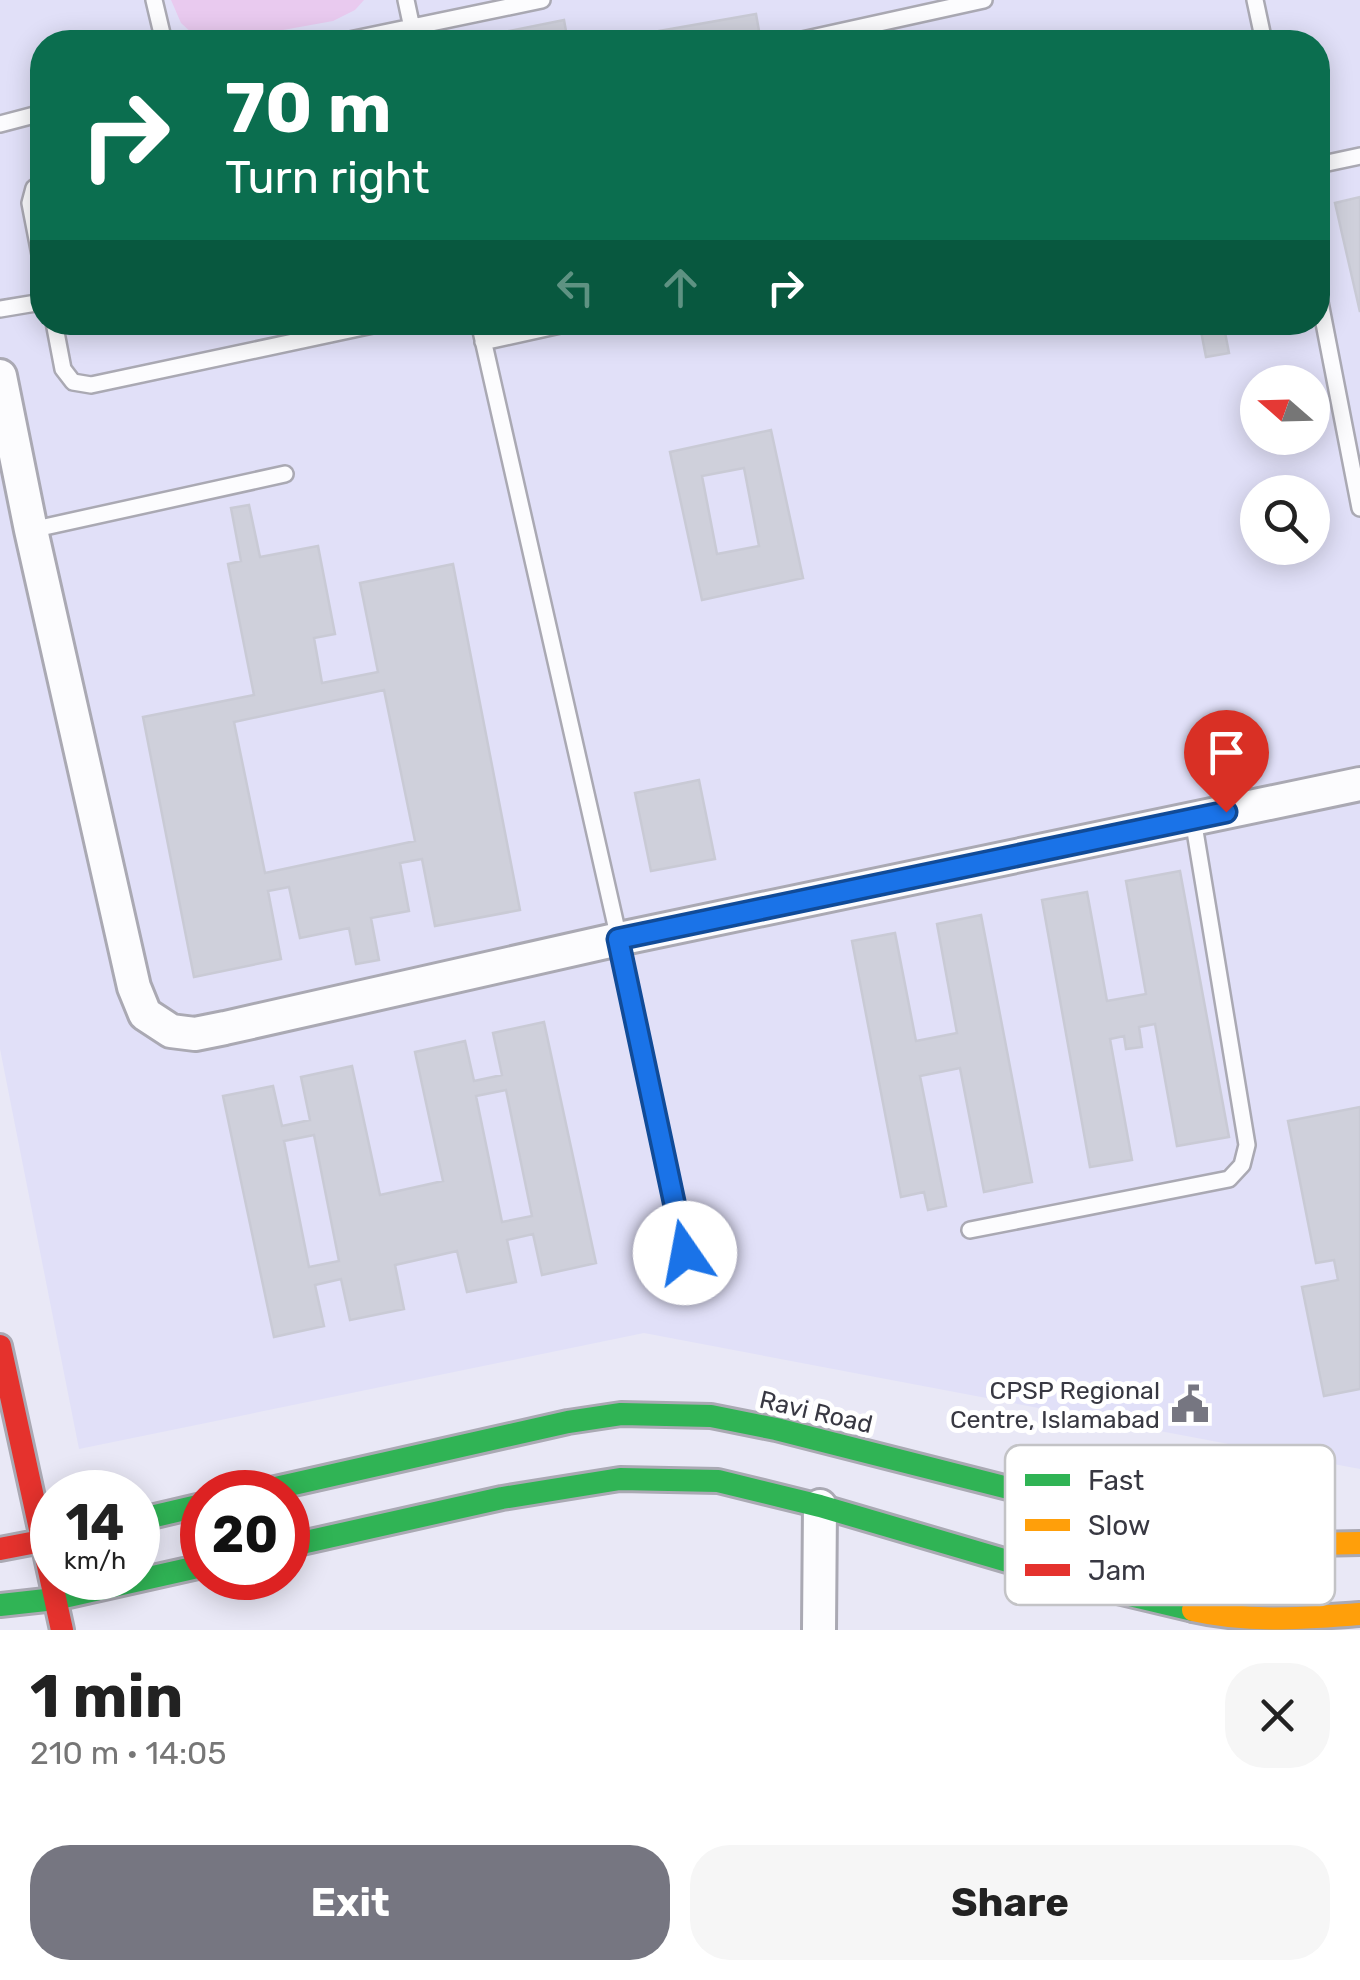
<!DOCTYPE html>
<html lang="en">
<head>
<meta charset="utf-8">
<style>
  body { margin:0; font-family:Rubik,sans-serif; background:#f6f6f6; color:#222; height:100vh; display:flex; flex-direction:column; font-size:38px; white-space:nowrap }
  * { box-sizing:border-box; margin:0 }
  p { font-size:32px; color:#767676 }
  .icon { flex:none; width:55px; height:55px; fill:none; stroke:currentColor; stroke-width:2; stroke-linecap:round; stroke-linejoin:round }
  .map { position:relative; height:1630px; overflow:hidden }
  .sheet { display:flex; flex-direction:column; background:#fff; flex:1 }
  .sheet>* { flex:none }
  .top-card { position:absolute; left:30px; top:30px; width:1300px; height:305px; border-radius:40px; box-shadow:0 5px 25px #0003; background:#0b6e4f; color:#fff; overflow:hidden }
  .needle { width:65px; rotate:290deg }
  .buttons { position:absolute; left:1240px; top:365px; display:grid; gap:20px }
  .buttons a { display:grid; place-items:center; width:90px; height:90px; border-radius:50%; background:#fff; box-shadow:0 5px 25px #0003; font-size:50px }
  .speed { position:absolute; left:30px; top:1470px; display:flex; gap:20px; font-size:50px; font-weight:700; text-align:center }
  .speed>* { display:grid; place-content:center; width:130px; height:130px; border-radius:50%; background:#fff; box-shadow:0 5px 25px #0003; line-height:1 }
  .speed small { font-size:25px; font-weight:400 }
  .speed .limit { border:15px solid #d22; background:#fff; color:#111 }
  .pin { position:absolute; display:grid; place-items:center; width:85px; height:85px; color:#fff; margin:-102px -42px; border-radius:50% 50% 50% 0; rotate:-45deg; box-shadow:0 0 10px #0007 }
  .pin .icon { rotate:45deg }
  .me { position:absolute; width:110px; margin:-55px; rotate:348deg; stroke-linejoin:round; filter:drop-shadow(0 0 8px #0008) }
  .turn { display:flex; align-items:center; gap:35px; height:210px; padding:0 30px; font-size:45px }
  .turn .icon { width:130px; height:130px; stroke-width:2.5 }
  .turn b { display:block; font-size:70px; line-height:85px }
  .lanes { display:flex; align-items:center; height:95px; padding:0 30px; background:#0003; justify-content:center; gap:50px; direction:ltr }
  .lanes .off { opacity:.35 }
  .round { display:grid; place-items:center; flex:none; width:105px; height:105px; border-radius:40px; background:#f6f6f6 }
  .summary { display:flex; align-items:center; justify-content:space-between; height:170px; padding:0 30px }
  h1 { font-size:60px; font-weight:700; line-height:75px }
  .action { display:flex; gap:20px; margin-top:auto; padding:20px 30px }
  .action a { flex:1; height:115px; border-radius:40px; background:#767681; color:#fff; font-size:40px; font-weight:700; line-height:115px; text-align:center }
  .action a+a { background:#f6f6f6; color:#222 }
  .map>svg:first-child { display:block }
  .built { fill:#e1e0f8; fill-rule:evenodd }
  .green { fill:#e9caef }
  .building { fill:#cfd0db; stroke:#c9cad5; stroke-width:2.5; fill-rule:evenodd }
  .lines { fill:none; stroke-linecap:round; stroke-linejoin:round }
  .lane-casing { stroke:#aaa9b3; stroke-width:20 }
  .street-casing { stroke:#aaa9b3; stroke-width:38 }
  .fast-casing { stroke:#aaa9b3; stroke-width:28 }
  .slow-casing { stroke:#aaa9b3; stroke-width:28 }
  .jam-casing { stroke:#aaa9b3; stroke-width:28 }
  .lane { stroke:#fcfcfe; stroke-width:15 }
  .street { stroke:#fcfcfe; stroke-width:32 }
  .fast { stroke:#30b455; stroke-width:22 }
  .slow { stroke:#ff9f0a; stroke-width:22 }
  .jam { stroke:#e5322d; stroke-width:22 }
  .route-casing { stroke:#114b97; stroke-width:25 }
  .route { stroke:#1a73e8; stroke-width:18 }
  .labels { text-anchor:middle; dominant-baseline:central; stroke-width:10; stroke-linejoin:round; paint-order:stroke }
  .poi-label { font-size:25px; fill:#383842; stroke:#fff; text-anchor:end }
  .street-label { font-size:25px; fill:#383842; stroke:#fff }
  .key { fill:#fff; stroke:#c3c3c6; stroke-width:2.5 }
  .key-label { font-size:28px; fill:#383842 }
</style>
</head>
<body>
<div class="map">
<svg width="1360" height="1630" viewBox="0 0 1360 1630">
  <rect width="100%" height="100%" fill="#e9e8f6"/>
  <path class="built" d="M0 0H1360V1469L644 1333 79 1449 0 1049ZM42 42H1318V322H42ZM1258 382H1312V438H1258ZM1258 492H1312V548H1258Z"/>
  <path class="green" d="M171 0H364L355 10 333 21 216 42 195 36 181 23Z"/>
  <path class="building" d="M756 14 761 42H620L619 38Z
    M564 20 568 42H506L504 32Z
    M1360 197V312L1335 203Z
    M1223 322 1229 353 1206 357 1200 326Z
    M771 430 803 578 702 600 670 452ZM744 468 759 546 717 554 702 476Z
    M249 505 260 557 318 546 335 634 314 638 322 683 378 672 360 583 453 564 520 910 435 926 422 859 400 863 409 911 371 918 379 960 356 964 349 928 300 938 289 887 268 891 281 959 194 977 143 717 254 695 228 564 241 561 231 508ZM384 690 415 841 265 873 234 722Z
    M699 780 715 859 651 871 635 793Z
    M1180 871 1229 1137 1177 1146 1155 1024 1139 1027 1142 1047 1126 1049 1124 1036 1110 1039 1132 1160 1090 1167 1042 900 1087 892 1107 1001 1146 994 1126 881Z
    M981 915 1032 1182 984 1192 960 1068 920 1076 946 1206 928 1210 924 1192 901 1197 852 941 895 933 916 1041 957 1033 937 924Z
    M544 1022 596 1263 542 1275 533 1234 507 1240 516 1282 467 1292 457 1251 395 1265 404 1309 350 1320 341 1279 315 1285 324 1326 274 1337 223 1096 273 1086 282 1126 310 1120 301 1077 352 1066 380 1195 443 1181 415 1052 465 1041 474 1081 502 1075 493 1033ZM506 1090 532 1216 502 1222 476 1096ZM314 1135 339 1261 309 1267 284 1141Z
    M1360 1107V1389L1324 1396 1302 1287 1338 1280 1334 1260 1316 1263 1288 1121Z"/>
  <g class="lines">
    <g class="lane-casing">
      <path id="lane" d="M154 0 164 42
        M406 0 415 42
        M1255 0 1264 42
        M340 42 542 0
        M793 42 984 0
        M0 124 42 113
        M1318 165 1360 156
        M42 183 34 188 30 203 42 265
        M1318 292 1360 508
        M0 309 42 302
        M54 322 63 369 73 382 91 385 387 322
        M479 322 619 939 685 1253
        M483 342 574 322
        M31 530 285 474
        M970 1230 1229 1179 1242 1165 1247 1145 1193 819"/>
    </g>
    <g class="street-casing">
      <path id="street" d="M0 376 31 530 134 987 145 1014 171 1031 195 1034 225 1028 619 939 1360 784
        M819 1630 820 1506"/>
    </g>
    <g class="fast-casing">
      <path id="fast" d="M258 1492 568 1422 621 1414 711 1416 776 1429 1205 1538
        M138 1520 202 1505
        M288 1546 502 1498 620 1479 718 1481 820 1506 1096 1587 1193 1610
        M0 1605 55 1599 202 1566"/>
    </g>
    <g class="slow-casing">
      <path id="slow" d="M1205 1538 1264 1545 1360 1543
        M1193 1610C1249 1623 1304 1618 1360 1614"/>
    </g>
    <g class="jam-casing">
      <path id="jam" d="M0 1346 62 1630
        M0 1549 52 1539"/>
    </g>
    <use href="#lane" class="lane"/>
    <use href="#street" class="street"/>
    <use href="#fast" class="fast"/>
    <use href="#slow" class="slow"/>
    <use href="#jam" class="jam"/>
  </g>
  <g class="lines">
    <g class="route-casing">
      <path id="route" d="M685 1253 618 939 1226 812"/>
    </g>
    <use href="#route" class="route"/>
  </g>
  <defs>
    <g id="civic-bare" transform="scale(3)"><path d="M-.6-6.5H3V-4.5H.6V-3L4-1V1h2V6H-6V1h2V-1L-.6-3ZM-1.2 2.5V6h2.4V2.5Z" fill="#767681" stroke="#fff" stroke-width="2.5" paint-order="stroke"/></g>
  </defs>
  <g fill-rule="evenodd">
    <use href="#civic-bare" x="1190" y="1404"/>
  </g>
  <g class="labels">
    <g class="poi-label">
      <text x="1160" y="1390">CPSP Regional<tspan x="1160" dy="29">Centre, Islamabad</tspan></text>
    </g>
    <g class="street-label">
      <text transform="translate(816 1412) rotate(13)">Ravi Road</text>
    </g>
  </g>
  <rect x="1005" y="1445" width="330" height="160" rx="15" class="key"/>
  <rect x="1025" y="1474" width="45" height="12" fill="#30b455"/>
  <rect x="1025" y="1519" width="45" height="12" fill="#ff9f0a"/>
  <rect x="1025" y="1564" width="45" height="12" fill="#e5322d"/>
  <g class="key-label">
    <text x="1088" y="1490">Fast</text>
    <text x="1088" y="1535">Slow</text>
    <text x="1088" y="1580">Jam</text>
  </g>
</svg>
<div class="buttons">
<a><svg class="needle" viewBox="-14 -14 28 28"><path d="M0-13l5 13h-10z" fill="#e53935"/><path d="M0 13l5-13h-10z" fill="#767676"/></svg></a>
<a><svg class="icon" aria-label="search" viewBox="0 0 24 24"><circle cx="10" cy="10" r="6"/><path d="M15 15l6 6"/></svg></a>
</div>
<div class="speed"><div>14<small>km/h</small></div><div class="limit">20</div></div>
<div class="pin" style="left:1226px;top:812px;background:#d93025"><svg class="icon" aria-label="arrive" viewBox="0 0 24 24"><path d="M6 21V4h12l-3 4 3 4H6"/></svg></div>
<svg class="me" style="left:685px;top:1253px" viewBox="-20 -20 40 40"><circle r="19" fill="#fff"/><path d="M0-13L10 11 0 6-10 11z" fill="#1a73e8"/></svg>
<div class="top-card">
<div class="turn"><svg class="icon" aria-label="right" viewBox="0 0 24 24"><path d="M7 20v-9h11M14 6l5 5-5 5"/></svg><div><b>70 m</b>Turn right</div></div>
<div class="lanes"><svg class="icon off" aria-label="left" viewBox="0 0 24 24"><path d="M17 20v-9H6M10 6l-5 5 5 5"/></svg><svg class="icon off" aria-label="ahead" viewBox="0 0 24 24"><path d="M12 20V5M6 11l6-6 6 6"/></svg><svg class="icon" aria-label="right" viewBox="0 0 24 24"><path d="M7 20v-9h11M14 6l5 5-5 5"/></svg></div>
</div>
</div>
<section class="sheet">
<div class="summary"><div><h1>1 min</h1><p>210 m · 14:05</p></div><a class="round"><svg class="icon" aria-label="close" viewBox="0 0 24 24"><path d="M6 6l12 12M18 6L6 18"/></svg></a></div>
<div class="action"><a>Exit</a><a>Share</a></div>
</section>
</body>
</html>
